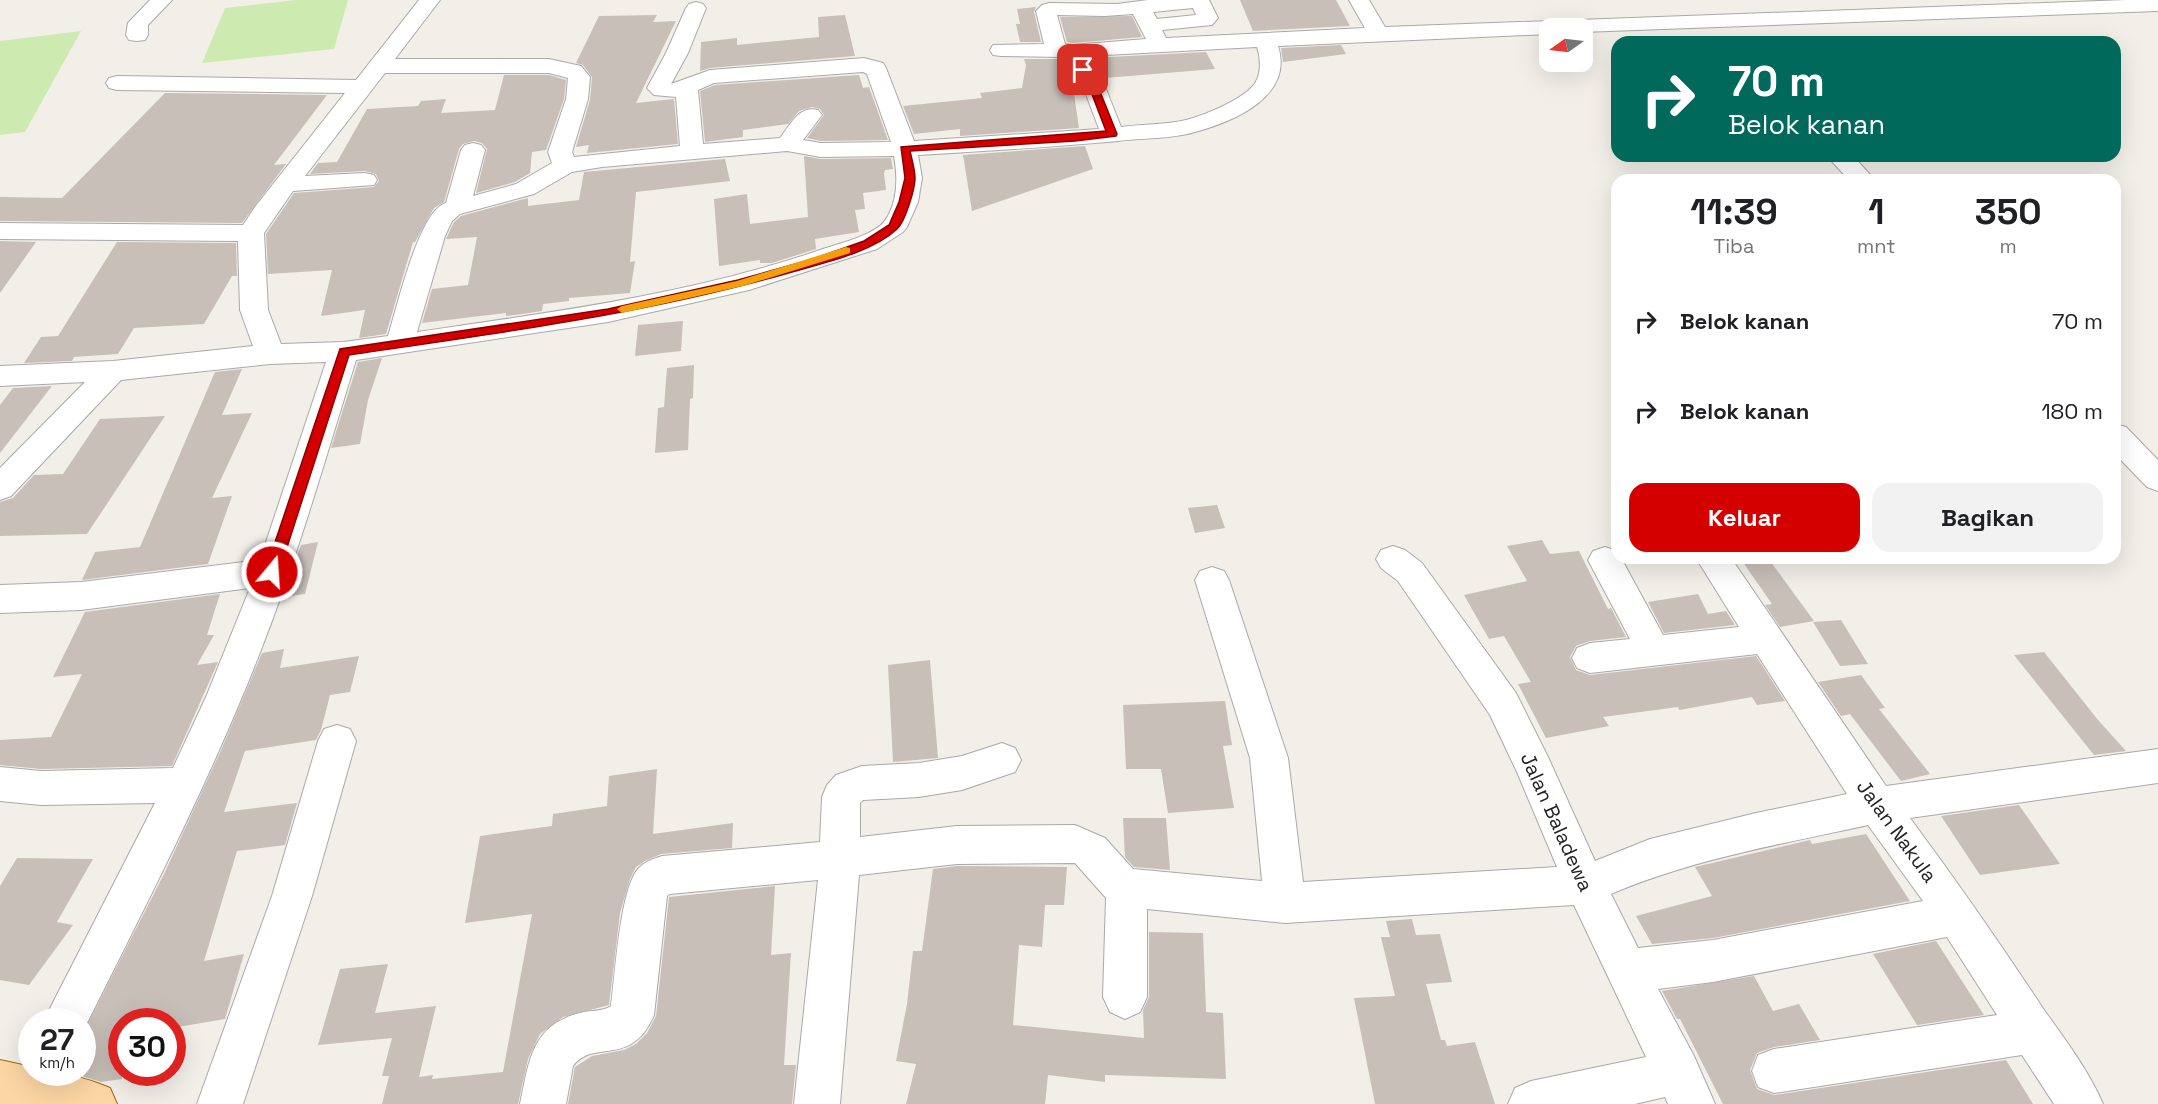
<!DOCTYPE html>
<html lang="id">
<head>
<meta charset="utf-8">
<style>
  body { margin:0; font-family:"Space Grotesk",sans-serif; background:#f2f2f2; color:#202124; height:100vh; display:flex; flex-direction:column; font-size:22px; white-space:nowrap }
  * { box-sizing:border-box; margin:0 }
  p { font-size:20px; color:#757577 }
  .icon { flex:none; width:33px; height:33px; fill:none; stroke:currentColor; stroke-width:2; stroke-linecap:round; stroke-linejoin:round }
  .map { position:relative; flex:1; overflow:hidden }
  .side { position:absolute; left:1611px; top:174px; width:510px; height:390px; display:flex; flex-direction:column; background:#fff; border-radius:18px; box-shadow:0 6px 24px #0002 }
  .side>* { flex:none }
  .guide { position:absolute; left:1611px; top:36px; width:510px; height:126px; border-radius:18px; box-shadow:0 6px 24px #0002; background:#00695c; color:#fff; overflow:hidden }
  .needle { width:39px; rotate:256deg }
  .tools { position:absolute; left:1539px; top:18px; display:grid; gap:12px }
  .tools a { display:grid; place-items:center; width:54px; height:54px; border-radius:12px; background:#fff; box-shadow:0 6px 24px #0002; font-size:30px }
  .speed { position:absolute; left:18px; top:1008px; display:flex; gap:12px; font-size:30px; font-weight:700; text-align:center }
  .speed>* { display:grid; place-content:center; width:78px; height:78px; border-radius:50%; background:#fff; box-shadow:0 6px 24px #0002; line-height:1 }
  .speed small { font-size:15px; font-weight:400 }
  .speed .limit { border:9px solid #d22; background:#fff; color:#111 }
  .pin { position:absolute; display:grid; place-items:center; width:51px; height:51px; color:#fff; margin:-26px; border-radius:12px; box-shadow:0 3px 9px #0006 }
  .me { position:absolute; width:66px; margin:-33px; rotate:18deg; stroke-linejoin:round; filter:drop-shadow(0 0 4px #0008) }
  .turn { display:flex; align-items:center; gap:21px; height:126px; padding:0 18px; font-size:27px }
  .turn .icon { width:78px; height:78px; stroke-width:2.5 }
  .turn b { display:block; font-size:42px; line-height:51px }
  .eta { display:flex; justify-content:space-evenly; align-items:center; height:102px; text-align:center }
  .eta b { font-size:36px; font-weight:600; line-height:42px }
  .button { display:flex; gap:12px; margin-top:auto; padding:12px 18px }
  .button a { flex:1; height:69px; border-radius:18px; background:#d40000; color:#fff; font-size:24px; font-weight:600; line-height:69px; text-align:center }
  .button a+a { background:#f2f2f2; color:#202124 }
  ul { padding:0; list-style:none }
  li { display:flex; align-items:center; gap:18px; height:90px; padding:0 18px }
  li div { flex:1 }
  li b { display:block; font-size:22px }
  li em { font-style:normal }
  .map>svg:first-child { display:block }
  .grass { fill:#cdebb0 }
  .building { fill:#c7bfb8 }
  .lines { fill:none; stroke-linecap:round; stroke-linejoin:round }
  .minor-casing { stroke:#a9a9a9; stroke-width:2 }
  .major-casing { stroke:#a06b00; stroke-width:2 }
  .minor { fill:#fff; fill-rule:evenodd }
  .major { fill:#fcd6a4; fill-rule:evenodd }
  .route { fill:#d40000; stroke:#8a0000; stroke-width:1.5 }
  .slow { fill:#f59e0b }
  .labels { text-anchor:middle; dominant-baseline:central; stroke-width:5; stroke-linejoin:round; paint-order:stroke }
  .street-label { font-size:20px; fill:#222; stroke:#fff }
</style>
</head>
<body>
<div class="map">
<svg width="2158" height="1104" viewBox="0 0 2158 1104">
  <rect width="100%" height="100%" fill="#f2efe9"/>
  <path class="grass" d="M295 0H348L334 49 202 63 225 8Z
    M81 31 25 132 0 135V41Z"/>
  <path class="building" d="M1240 0H1336L1350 26 1253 31Z
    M1036 7 1034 12 1041 42H1020L1016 24H1020L1017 9Z
    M657 15 653 22 676 21 636 103 674 99 678 144 587 153 589 145 576 147 590 100 592 77 583 65 576 63 599 16Z
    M845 15 855 56 710 68 700 71 701 42 737 38V45L819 37 818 17Z
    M1132 16 1142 37 1072 43 1067 42 1060 17Z
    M1341 45 1346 54 1283 62 1281 48Z
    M1206 52 1215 69 1105 78 1102 79 1090 58Z
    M1024 59H1064L1076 80H1072L1079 128 960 136V129L914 134 903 106 982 98 980 93 1022 88 1026 65Z
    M504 75H549L566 80 564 99 546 150 532 152 530 173 515 182 476 193 487 149 482 143 474 141 463 144 459 149 444 202 434 208 415 242H413L386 334 359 338 365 310 321 316 332 270 268 274 266 234 294 193 374 187 379 181 376 174 365 171 310 174 318 163 337 162 367 109 418 106 421 101 446 99 441 113 495 110Z
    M859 75 863 88 869 87 888 140 821 141 807 138 824 115 820 109 812 107 799 111 788 124 743 130V137L705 142 700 91 715 85Z
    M165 93 327 95 274 165 286 164 242 223 0 221V197L62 198Z
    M1085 146 1093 169 972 211 963 155Z
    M804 156 821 159 891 158 893 169 885 170 884 173 886 190 863 193 865 209 855 210 859 232 815 239 816 249 772 263H760V260L719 266 714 199 747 194 750 224 808 217Z
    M725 159 730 181 636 192 630 262 635 261 630 293 569 298V301L543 304 542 311 522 314 506 316V313L422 323 432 289 468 285 477 237 446 239 454 222 461 216 528 198V206L579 200 584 172Z
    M0 241 36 242 0 293Z
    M117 242 236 243 237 276H232L204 324 134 328 118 354 74 357 72 361 24 363 41 337 58 336Z
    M683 321 681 351 635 356 638 325Z
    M382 358 368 400 360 444 331 448 358 362Z
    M694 365 693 398 690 399 688 450 655 453 658 408 664 407 667 368Z
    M242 369 222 415 252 413 212 498 232 496 208 564 82 580 95 552 140 547 215 372Z
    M52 386 0 453V405L13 388Z
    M165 416 87 534 0 536V502L13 498 34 475 63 474 100 419Z
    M1217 505 1225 528 1195 533 1188 508Z
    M1542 540 1550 554 1579 551 1608 609 1611 608 1626 637 1590 641 1576 646 1570 657 1576 670 1590 675 1756 656 1785 701 1757 705 1752 697 1679 710 1678 707 1603 717 1609 726 1546 738 1518 684 1531 682 1504 636 1489 639 1464 595 1527 581 1507 546Z
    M318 542 305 594 283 597 301 545Z
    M1740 558H1768L1814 621 1780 627 1765 605 1772 604Z
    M220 594 207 635H214L197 665 218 662 172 766 41 769 0 765V740L51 737 82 674 53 677 85 612Z
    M1698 594 1708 614 1726 611 1735 625 1664 633 1648 602Z
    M1841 620 1868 664 1840 666 1813 622Z
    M284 649 280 668 359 656 350 692 330 695 321 730 316 740 245 751 224 812 297 803 285 845 237 851 204 961 244 954 225 1019 172 1028V1022H122V1079L101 1082 82 1076V1035L165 872 222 748 262 653Z
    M2044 652 2098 720 2126 751 2094 755 2014 655Z
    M930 660 938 758 893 762 888 665Z
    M1861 675 1885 708 1879 709 1930 774 1901 781 1850 714 1841 716 1818 682Z
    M1225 701 1232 745 1223 746 1234 808 1168 813 1161 769H1126L1123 705Z
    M657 769 653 834 733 823 732 848 661 854 645 861 636 867 630 879 620 913 609 1005 563 1017 540 1034 528 1059 518 1104H382L389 1076H382L392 1038 318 1045 340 969 388 964 375 1013 436 1006 419 1077 433 1075 432 1079 503 1072 532 914 465 923 480 836 552 826 553 814 607 806 609 776Z
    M2019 805 2060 864 1980 875 1941 816Z
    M1123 818H1166L1170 870 1134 867 1125 857Z
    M1866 834 1910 901 1713 938 1652 944 1636 916 1712 896 1695 867 1810 840 1812 844Z
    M17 858 93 859 57 922 73 925 29 985 0 980V886Z
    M957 866 1067 867 1064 905H1045L1042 947 1019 945 1013 1025 1144 1038 1143 1010 1149 997V932L1203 933 1206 1012 1223 1013 1226 1079 1105 1075V1082L1048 1075 1045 1104H906L916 1064 896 1061 907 1004 913 951H922L933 869Z
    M775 886 771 955 791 953 784 1065H796L792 1104H568L575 1067 592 1056 624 1050 636 1044 647 1033 656 1016 669 897Z
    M1412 919 1416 935 1440 934 1452 982 1426 984 1441 1040H1445L1447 1046 1475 1042 1495 1104H1375L1354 998 1395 996 1381 937H1390L1386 921Z
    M1936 941 1984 1015 1917 1025 1873 954Z
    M1754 976 1773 1011 1799 1004 1820 1040 1774 1047 1757 1053 1750 1070 1757 1089 1774 1095 2006 1060 2033 1104H1723L1680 1019H1677L1662 991Z"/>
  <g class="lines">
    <g class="minor-casing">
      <path id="minor" d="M150 0H172L148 25V35L145 40 137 41 129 40 126 35 128 23Z
        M419 0H440L395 59H549L581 66 590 77 588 99 572 152 574 157 680 146 676 97 654 95 647 88 666 53 686 8 689 4 696 2 703 4 706 8 688 53 671 84 710 70 864 58 883 63 886 68 914 141 1099 129 1084 89 1065 57 1001 56 993 55 990 50 993 45 1044 44 1036 11 1042 5 1049 3 1117 4 1148 0H1209L1218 18 1212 25 1162 30 1166 38 1365 28 1349 0H1369L1385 27 2126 0H2158V11L1582 32V28H1550V34L1278 46C1294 96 1235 121 1195 132 1171 139 1143 138 1118 141 1052 147 985 151 918 155L922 178 918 202 907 227 903 232 877 249 749 290 608 322 356 360C326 457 298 555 261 650 210 781 145 907 82 1033V1022H43L155 803 41 805 0 801V767L41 771 173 768 206 697 250 588 81 610 0 613V585L81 582 260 560 326 362 270 364 121 380 11 496 0 500V468L85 382 0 386V366L113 361 253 346 240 310 238 241 0 239V223L243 225 255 207 345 93 117 90 109 88 106 83 109 78 117 76 356 80ZM1193 8 1196 15 1157 19 1153 12ZM1133 14 1146 39 1072 45 1065 44 1057 15 1105 16ZM1257 47C1261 59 1262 77 1252 87 1239 101 1205 115 1186 120 1166 125 1142 124 1121 127L1106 89 1086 56ZM863 72 867 74 891 142 821 143 803 140 822 115 818 110C799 105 791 124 780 138L703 144 698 90 714 83ZM385 73H549L568 78 566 99 548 152 552 163 516 184 473 196 485 150 481 145 473 143 465 145 461 150 446 203C419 210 397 308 388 336L344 342 281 344 268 310 264 233 293 191 374 185 377 180 374 175 365 173 305 176ZM787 151 821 157 894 156C898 177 898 204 884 222 873 235 842 243 826 248 694 294 555 312 417 332L445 236 452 221 460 214 534 194 572 172 602 167Z
        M1827 156H1853L1875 180H1849Z
        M2115 424 2126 427 2158 460V491L2147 487 2115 454Z
        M1393 546 1405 550 1422 563 1516 693 1548 757 1595 861 1650 839 1756 813 1847 794 1757 654 1590 673 1577 668 1572 658 1577 648 1590 643 1630 639 1588 560 1593 551 1605 547 1617 551V558H1621L1663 635 1739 627 1696 558H1731L1886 786 2158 749V783L1910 818C1956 880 2000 943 2042 1007 2063 1037 2088 1069 2103 1104H2054L2022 1055 1774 1093 1758 1087 1752 1071 1758 1055 1774 1049 1997 1015 1947 937 1713 982 1658 989 1694 1056 1715 1104H1668L1665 1097 1635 1104H1508L1515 1088 1531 1081 1646 1057 1574 905 1285 923 1147 909V997L1140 1012 1125 1019 1110 1012 1103 997 1106 898 1075 863 957 864 859 875 840 1104H794L818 880 670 894 667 896 654 1015C631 1069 594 1038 573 1066L566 1104H520C529 1062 531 1025 580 1013 590 1010 602 1012 611 1006 615 977 620 889 638 869 644 862 653 859 662 856L820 842 822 797 827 785 836 775 862 766 919 763 962 756 1002 743 1015 748 1021 760 1015 772 962 790 919 797 863 800 860 803V837L957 826 1075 825 1105 838 1133 869 1262 881 1250 758 1195 580 1200 571 1212 567 1224 571 1229 580 1288 758 1303 882 1557 867 1517 772 1490 715 1398 581 1381 568 1376 559 1381 550ZM1868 825 1923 901 1713 940 1638 948 1611 894C1693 859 1782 844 1868 825Z
        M337 725 350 729 356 741 312 896 243 1104H197L272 896 318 741 324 729Z"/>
    </g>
    <g class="major-casing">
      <path id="major" d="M0 1060 32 1067V1072C59 1072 85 1077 110 1088L117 1104H0Z"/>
    </g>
    <use href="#minor" class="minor"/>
    <use href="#major" class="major"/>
  </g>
  <path class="route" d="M1083 67 1087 68 1099 89 1117 134 1116 136 1075 141 910 151C912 160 915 170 915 178 915 189 905 222 897 229 873 252 823 263 792 272 647 314 498 333 349 355L279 572 277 576H267L265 572 340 349 608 309 738 280 813 259 864 241 889 225 899 202 905 178 901 147 1106 131 1090 89 1079 70Z"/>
  <path class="slow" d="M846 247 850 248V253L743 286 622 313 617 309 622 306 737 281Z"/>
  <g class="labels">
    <g class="street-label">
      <text transform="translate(1557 822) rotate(66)">Jalan Baladewa</text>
      <text transform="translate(1897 831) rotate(54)">Jalan Nakula</text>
    </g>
  </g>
</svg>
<div class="tools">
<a><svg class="needle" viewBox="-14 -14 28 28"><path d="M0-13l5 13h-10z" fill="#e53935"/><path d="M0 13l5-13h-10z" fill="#757577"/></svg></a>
</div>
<div class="speed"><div>27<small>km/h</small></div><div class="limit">30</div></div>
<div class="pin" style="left:1083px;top:70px;background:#d93025"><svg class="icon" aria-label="arrive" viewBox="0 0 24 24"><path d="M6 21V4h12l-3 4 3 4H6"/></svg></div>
<svg class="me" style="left:272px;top:572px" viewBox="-20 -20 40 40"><circle r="17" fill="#d40000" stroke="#fff" stroke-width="3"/><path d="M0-11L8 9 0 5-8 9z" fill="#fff"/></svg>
<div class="guide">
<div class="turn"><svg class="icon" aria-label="right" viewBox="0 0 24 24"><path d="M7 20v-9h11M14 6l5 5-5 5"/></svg><div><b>70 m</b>Belok kanan</div></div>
</div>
<section class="side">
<div class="eta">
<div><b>11:39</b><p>Tiba</p></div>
<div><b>1</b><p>mnt</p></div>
<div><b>350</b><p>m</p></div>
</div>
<ul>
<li><svg class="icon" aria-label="right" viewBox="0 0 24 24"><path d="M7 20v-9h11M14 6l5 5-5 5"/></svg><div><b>Belok kanan</b></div><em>70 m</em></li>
<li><svg class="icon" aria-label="right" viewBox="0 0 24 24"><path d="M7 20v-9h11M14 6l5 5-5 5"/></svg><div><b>Belok kanan</b></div><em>180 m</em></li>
</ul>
<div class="button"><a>Keluar</a><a>Bagikan</a></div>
</section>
</div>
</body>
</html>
